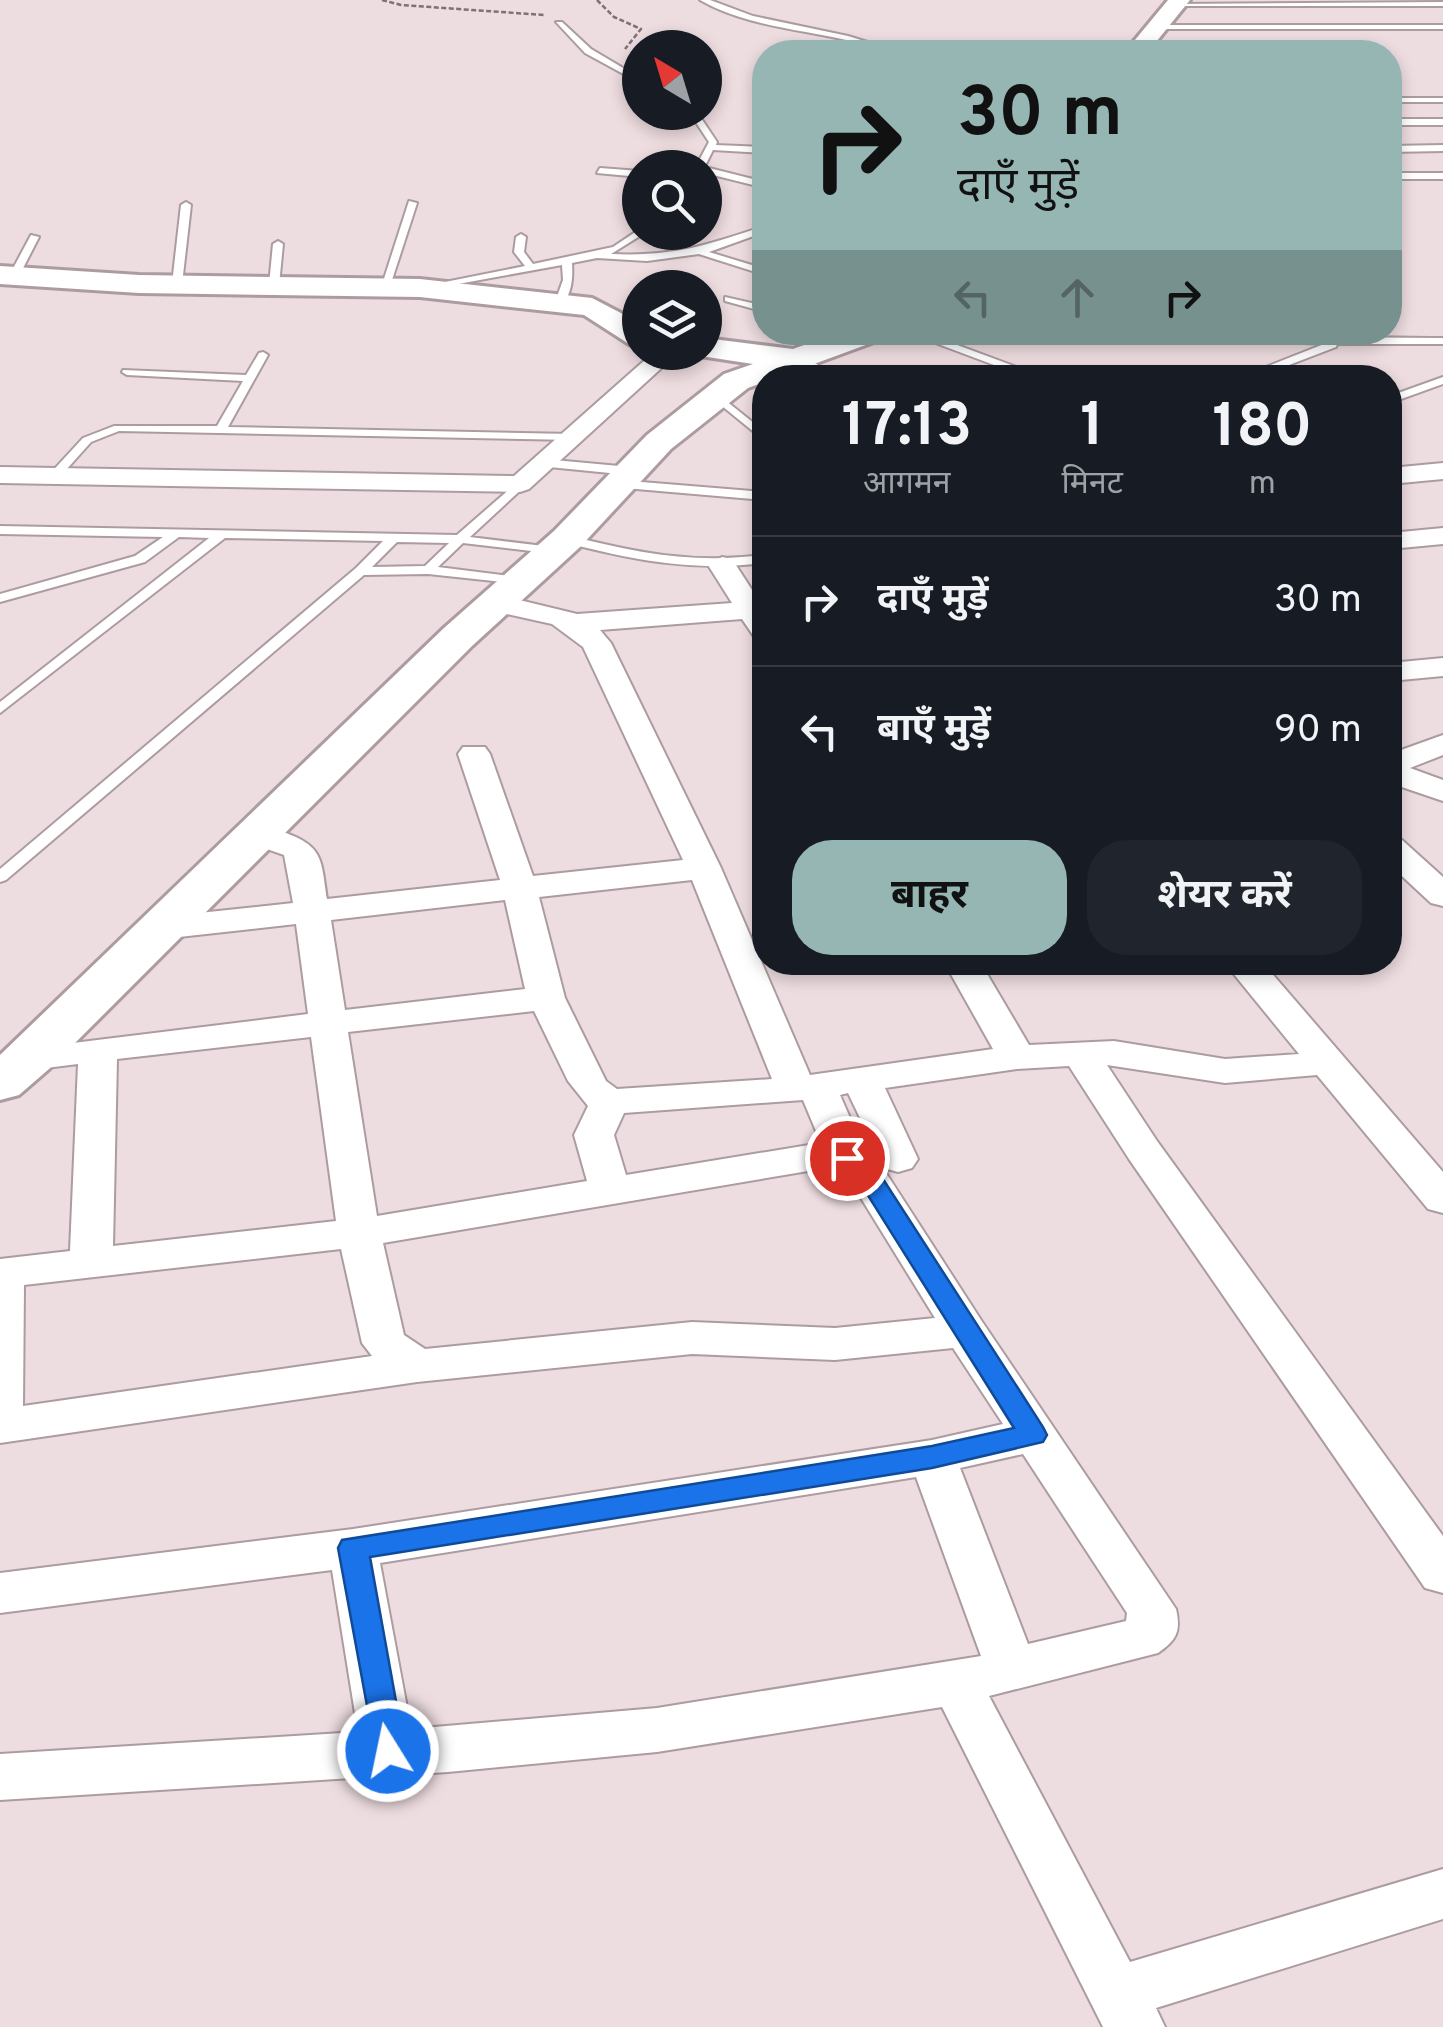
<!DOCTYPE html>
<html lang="hi">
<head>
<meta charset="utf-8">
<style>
  body { margin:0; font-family:Overpass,"Noto Sans Devanagari",sans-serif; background:#20242c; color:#f1f3f6; height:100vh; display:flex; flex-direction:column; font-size:38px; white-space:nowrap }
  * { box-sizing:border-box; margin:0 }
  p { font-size:32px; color:#9ea1a6 }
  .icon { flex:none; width:55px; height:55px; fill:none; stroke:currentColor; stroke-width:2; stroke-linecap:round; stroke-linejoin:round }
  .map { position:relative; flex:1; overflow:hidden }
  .side { position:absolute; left:752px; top:365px; width:650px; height:610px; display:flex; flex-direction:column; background:#171b24; border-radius:40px; box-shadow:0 5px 15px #0003 }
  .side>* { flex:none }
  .top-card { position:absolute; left:752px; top:40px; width:650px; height:305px; border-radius:40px; box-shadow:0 5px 15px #0003; background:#95b6b3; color:#111; overflow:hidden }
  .needle { width:65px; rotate:322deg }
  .tools { position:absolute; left:622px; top:30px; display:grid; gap:20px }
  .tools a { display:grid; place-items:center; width:100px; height:100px; border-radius:50%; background:#171b24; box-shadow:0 5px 15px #0003; font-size:50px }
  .pin { position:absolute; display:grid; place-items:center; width:85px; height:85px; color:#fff; margin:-42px; border:5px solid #fff; border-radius:50%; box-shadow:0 2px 10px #0007 }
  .me { position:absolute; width:110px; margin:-55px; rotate:350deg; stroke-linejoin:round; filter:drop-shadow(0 0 8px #0008) }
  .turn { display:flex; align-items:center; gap:35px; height:210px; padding:0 40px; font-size:45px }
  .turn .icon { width:130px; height:130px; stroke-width:2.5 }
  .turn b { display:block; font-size:70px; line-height:85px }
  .lanes { display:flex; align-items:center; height:95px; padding:0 40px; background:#0003; justify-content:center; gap:50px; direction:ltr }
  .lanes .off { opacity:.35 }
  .eta { display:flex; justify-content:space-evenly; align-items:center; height:170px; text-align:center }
  .eta b { font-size:60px; font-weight:700; line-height:70px }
  .button { display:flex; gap:20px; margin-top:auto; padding:20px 40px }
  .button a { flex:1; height:115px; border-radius:40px; background:#95b6b3; color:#111; font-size:40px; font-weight:700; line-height:115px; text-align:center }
  .button a+a { background:#20242c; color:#f1f3f6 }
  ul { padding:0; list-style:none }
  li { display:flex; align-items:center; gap:30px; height:130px; padding:0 40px; border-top:2px solid #363941 }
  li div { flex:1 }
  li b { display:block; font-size:38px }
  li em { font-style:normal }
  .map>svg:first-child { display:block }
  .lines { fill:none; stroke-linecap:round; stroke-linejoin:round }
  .lane-casing { stroke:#ac9ca0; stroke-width:4 }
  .street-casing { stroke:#ac9ca0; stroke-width:4 }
  .secondary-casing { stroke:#ac9ca0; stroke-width:6 }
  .path { stroke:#7c7174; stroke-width:2.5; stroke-dasharray:5 2.5; stroke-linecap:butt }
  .lane { fill:#fff; fill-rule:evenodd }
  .street { fill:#fff; fill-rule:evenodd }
  .secondary { fill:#fff; fill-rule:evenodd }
  .route { fill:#1a73e8; stroke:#114b97; stroke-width:2.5 }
</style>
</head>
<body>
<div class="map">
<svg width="1443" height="2027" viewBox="0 0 1443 2027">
  <rect width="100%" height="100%" fill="#eddce0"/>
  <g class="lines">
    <g class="lane-casing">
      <path id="lane" d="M700 0H710L753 16 848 36 900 52C882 53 863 44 846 40 798 29 743 25 700 0Z
        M1443 2V6H1170L1174 4Z
        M556 22H562L591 49 640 78V83L585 53Z
        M1155 25H1443V29H1158Z
        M912 44 1318 47 1322 49 1318 51 909 48Z
        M1390 98H1443V102H1390Z
        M689 112H697L717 142 716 145 765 147V153L713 150 704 168H695L709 142Z
        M1390 119H1443V125H1390Z
        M1443 145V151L1390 152V146Z
        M705 167 765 182V188L705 173Z
        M600 168 640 171V177L597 173Z
        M1390 173H1443V179H1390Z
        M409 201 417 203 390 286 381 288Z
        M186 202 191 205 182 284 177 287 172 284 181 205Z
        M765 226V232L709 252 765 269V275L699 254 647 261 597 258 572 263C573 277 572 297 560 305L555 302 563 280 562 265 425 290 420 287 525 266 514 252 516 237 521 234 526 237 524 252 533 264 613 247 640 229 643 234 611 254C674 257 707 245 765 226Z
        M31 235 39 237 19 276 10 278 9 276Z
        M278 241 283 244 279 285 274 288 269 285 273 244Z
        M725 297 765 306V312L725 301Z
        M906 332H922L1046 378H1029Z
        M1137 332C1239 332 1341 338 1443 338V344H1337L1336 347 1255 378H1238L1324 344 1142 335Z
        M263 352 268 355 228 427 573 434 579 437 573 440 119 431 91 442 57 480 47 477 83 438 114 426H217L243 381 127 375 122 372 123 370 246 375 259 353Z
        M1443 377V384L1390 403V396Z
        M715 392 765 432V441L711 397V393Z
        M543 459 630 467 636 471 630 475 539 466 537 463Z
        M520 480 526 484 524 487 470 537 552 547 558 551 557 554 463 543 438 567 518 577 523 578V584L428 574 364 575 6 880 0 882V869L356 568 383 541 225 538 0 713V702L209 538 179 537 145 562 0 602V594L135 556 163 537 0 534V526L457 535ZM397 542 449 543 425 566 372 567Z
        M617 480 765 492V500L613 487 611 484Z
        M567 535C636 553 693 564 765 555V563C692 572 633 560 563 542L561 539Z"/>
    </g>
    <g class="street-casing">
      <path id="street" d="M654 352H679L529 489 520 492 0 483V467L514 476Z
        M797 352 839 378H811L785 359Z
        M1443 463V479L1390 484V468Z
        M1443 528V544L1390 549V533Z
        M722 557 732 559 765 610V641L755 638 742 619 600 630 611 643 721 868 810 1075 993 1049 944 962H980L1029 1045 1114 1041 1225 1059 1299 1054 1224 962H1262L1443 1172V1213L1428 1209 1317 1075 1225 1083 1107 1065 1157 1141 1443 1536V1593L1425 1588 1129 1159 1069 1066 1017 1069 885 1088 918 1159 912 1168 898 1172 884 1168 848 1093 840 1095 864 1150 877 1159 981 1320 1176 1609C1181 1631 1177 1640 1158 1653L989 1696 1130 1962 1443 1869V1919L1156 2008 1165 2027H1103L942 1707 657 1752 448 1772 0 1800V1754L358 1732 332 1570 0 1613V1573L353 1529 932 1440 1003 1424 953 1348 835 1360 692 1354 417 1382 0 1443V1259L70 1251 78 1064 30 1070 16 1066 11 1058 16 1050 308 1014 296 924 161 939 148 936 143 928 148 920 161 917 293 903 284 855 244 841 239 834 244 827C259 823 269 827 283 832 324 846 321 860 327 899L500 880 458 754 463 747H485L490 754 533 876 683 860 583 647 552 624 484 609 480 603 484 597 494 594 577 614 732 603 708 565ZM692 880 772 1079 617 1089 606 1081 565 998 539 897ZM505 900 525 989 345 1010 331 920ZM534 1011 568 1081 588 1106 574 1135 587 1181 377 1216 348 1032ZM311 1037 336 1221 113 1246 117 1059ZM803 1100 821 1143 626 1175 614 1135 624 1113ZM826 1168 837 1169 848 1177 935 1318 835 1328 692 1322 425 1349 404 1335 383 1243ZM341 1249 362 1343 372 1356 23 1406 24 1285ZM1023 1454 1127 1613 1126 1621 1028 1644 960 1468ZM916 1477 981 1656 657 1708 411 1729 380 1563Z
        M1443 658V676L1390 681V663Z
        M1443 735V755L1410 768 1443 780V801L1390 783V754Z
        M1390 837 1402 840 1443 877V906L1431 903 1390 865Z"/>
    </g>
    <g class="secondary-casing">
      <path id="secondary" d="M1168 0H1190L1148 52H1125Z
        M0 266 139 275 420 279 592 298 640 323V347L629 344 584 315 420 297 139 293 0 284Z
        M840 332H886L882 339 776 378H765V382L748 388 671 449 580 547 472 646 49 1069 19 1095 0 1100V1055L444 628 554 531 647 435 724 374 753 364 694 355 705 352V338L793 349Z"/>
    </g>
    <path class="path" d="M382 0 401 5 544 15
      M597 0 614 17 641 29 625 49"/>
    <use href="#lane" class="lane"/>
    <use href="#street" class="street"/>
    <use href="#secondary" class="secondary"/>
  </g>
  <path class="route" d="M847 1150 872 1162 1043 1427 1047 1435 1043 1442 932 1468 370 1557 405 1751 400 1760 388 1764 377 1760 338 1548 342 1540 932 1446 1014 1428 854 1173 835 1158Z"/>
</svg>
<div class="tools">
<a><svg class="needle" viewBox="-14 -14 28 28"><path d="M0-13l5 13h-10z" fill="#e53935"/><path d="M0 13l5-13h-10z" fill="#9ea1a6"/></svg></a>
<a><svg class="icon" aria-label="search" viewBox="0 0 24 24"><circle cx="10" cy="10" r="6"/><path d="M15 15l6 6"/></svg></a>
<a><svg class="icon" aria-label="layers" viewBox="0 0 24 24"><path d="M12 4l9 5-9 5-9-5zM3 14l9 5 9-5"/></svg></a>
</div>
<div class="pin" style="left:847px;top:1158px;background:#d93025"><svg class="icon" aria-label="arrive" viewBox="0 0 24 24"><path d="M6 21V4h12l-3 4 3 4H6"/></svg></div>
<svg class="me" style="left:388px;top:1751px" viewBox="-20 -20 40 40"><circle r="17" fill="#1a73e8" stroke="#fff" stroke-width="3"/><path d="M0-11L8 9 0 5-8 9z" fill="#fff"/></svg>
<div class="top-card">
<div class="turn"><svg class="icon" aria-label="right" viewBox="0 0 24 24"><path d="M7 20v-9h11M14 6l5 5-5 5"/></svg><div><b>30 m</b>दाएँ मुड़ें</div></div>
<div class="lanes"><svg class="icon off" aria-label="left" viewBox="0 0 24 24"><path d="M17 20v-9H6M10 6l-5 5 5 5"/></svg><svg class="icon off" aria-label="ahead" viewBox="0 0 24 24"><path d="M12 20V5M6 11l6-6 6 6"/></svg><svg class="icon" aria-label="right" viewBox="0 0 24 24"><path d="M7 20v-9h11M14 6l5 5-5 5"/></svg></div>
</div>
<section class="side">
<div class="eta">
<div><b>17:13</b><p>आगमन</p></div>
<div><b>1</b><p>मिनट</p></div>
<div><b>180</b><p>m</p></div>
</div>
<ul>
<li><svg class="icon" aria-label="right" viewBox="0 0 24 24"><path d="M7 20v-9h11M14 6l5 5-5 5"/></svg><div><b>दाएँ मुड़ें</b></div><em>30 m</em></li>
<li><svg class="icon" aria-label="left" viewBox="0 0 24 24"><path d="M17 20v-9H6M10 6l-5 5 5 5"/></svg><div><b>बाएँ मुड़ें</b></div><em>90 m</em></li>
</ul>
<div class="button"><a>बाहर</a><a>शेयर करें</a></div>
</section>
</div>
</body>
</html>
